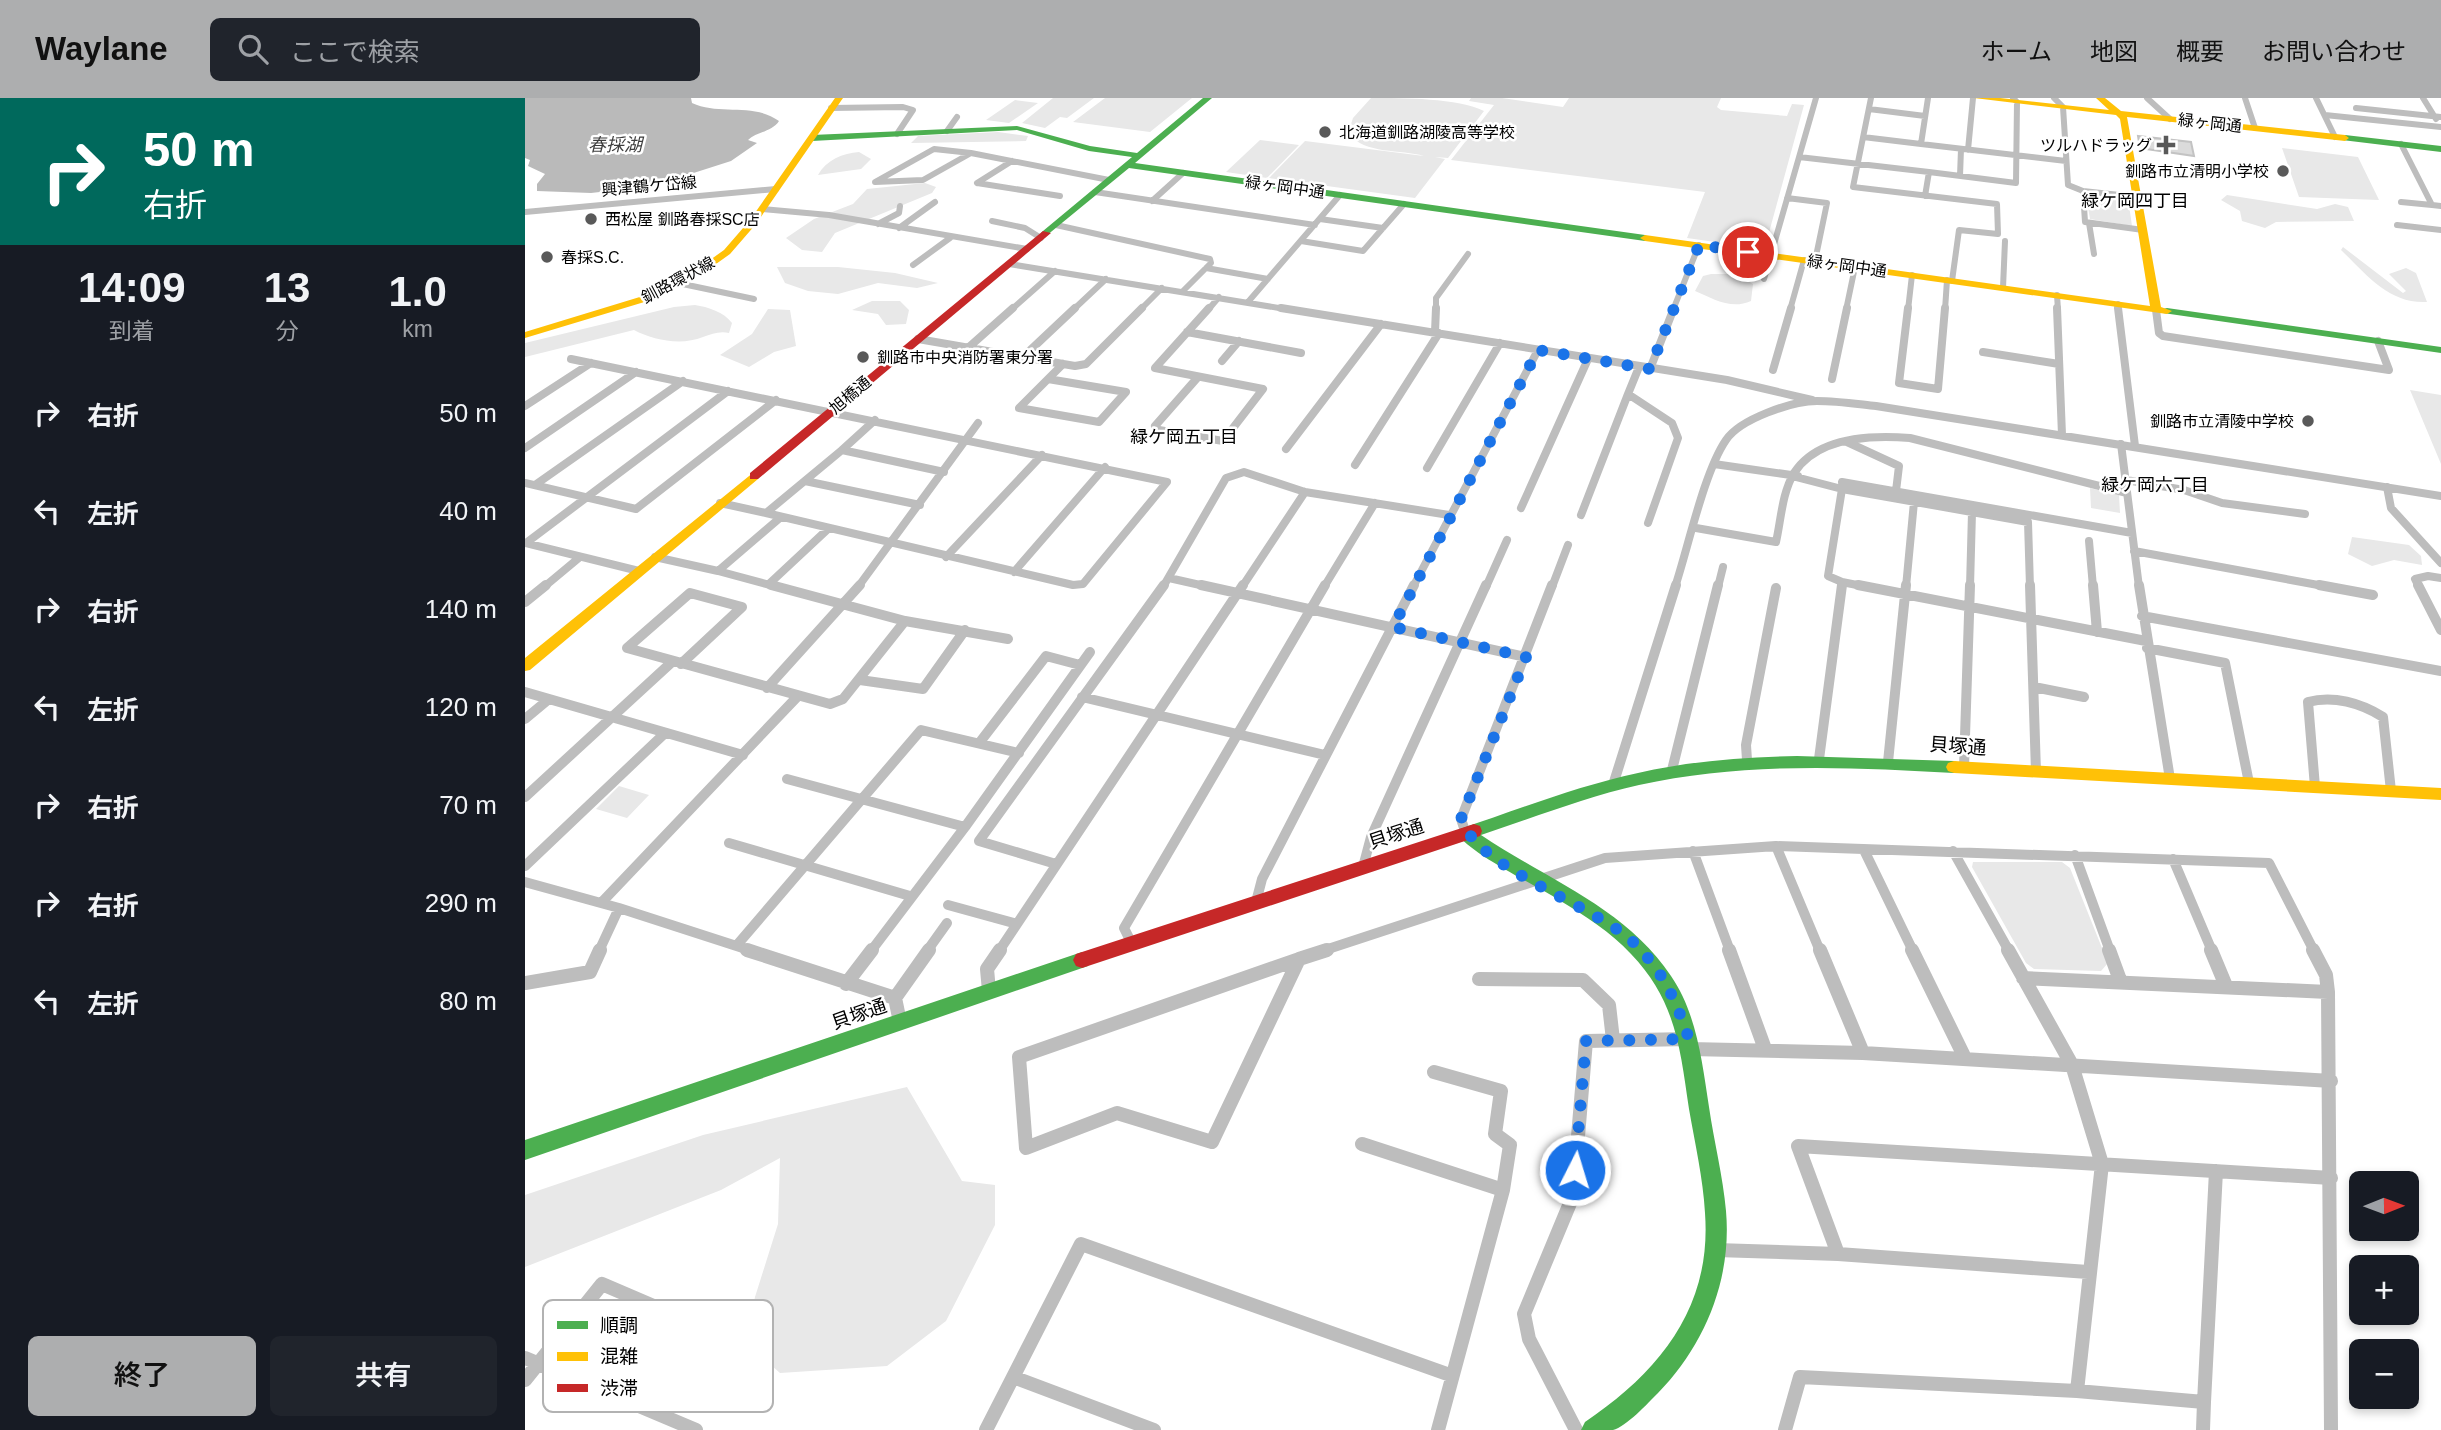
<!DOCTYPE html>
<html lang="ja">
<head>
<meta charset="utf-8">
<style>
  body { margin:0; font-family:Helvetica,"Noto Sans JP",sans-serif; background:#20242c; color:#f1f3f6; height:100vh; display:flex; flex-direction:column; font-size:26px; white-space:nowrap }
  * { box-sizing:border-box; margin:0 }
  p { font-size:23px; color:#9ea1a6 }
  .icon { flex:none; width:38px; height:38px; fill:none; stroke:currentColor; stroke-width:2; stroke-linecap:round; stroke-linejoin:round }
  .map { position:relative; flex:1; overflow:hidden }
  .drawer { display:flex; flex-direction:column; background:#171b24; width:525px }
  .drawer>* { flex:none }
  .hud { background:#00695c; color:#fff; overflow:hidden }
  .needle { width:46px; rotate:89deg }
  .fabs { position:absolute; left:1824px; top:1073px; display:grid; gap:14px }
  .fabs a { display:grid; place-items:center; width:70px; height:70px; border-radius:10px; background:#171b24; box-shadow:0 4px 10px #0003; font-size:35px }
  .pin { position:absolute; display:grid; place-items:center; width:60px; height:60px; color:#fff; margin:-30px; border:4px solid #fff; border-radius:50%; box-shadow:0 2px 7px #0007 }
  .me { position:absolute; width:77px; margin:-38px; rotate:5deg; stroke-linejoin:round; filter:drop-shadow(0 0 5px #0008) }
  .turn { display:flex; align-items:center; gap:24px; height:147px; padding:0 28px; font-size:32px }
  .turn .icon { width:91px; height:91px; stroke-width:2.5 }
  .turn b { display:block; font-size:49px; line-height:60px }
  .eta { display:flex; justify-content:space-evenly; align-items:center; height:119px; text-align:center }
  .eta b { font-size:42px; font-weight:600; line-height:49px }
  .cta { display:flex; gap:14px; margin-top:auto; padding:14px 28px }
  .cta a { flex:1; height:80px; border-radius:10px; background:#adaeaf; color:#111; font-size:28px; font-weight:600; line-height:80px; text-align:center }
  .cta a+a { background:#20242c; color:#f1f3f6 }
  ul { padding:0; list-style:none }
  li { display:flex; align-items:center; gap:21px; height:98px; padding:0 28px }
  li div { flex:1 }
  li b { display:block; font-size:26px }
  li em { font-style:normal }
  header { display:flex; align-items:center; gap:42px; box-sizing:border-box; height:98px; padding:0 35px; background:#adaeaf; color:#111 }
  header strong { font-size:33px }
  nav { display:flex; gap:38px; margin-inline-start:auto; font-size:24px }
  .search { width:490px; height:63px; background:#20242c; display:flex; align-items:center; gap:18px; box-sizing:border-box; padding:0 24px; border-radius:10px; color:#9ea1a6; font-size:26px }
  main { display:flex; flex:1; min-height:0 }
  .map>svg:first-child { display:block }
  .green { fill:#e8e8e8 }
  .water { fill:#bababa }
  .building { fill:#dbdbdb; stroke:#c3c3c3; stroke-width:2 }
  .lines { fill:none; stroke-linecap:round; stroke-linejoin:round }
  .street-far3 { stroke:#bdbdbd; stroke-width:6 }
  .street-far2 { stroke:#bdbdbd; stroke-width:8 }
  .street-far1 { stroke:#bdbdbd; stroke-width:10 }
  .street { stroke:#bdbdbd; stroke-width:14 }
  .fast { fill:#4caf50; fill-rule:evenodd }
  .slow { fill:#ffc107; fill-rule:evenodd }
  .jam { fill:#c62828; fill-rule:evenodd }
  .route { stroke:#1a73e8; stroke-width:12; stroke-dasharray:0 21.6 }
  .poi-dot { fill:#595959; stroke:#fff; stroke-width:2.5 }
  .labels { text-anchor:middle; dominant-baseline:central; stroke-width:5; stroke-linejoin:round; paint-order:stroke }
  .far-street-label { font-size:16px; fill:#000; stroke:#fff }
  .far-poi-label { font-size:16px; fill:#000; stroke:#fff; text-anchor:start }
  .far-water-label { font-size:18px; font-style:italic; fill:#3d3d3d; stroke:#fff }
  .far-neighbourhood-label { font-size:18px; fill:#000; stroke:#fff }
  .street-label { font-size:19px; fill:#000; stroke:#fff }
  .key { fill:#fff; stroke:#b2b2b2; stroke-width:2 }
  .key-label { font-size:19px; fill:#000 }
</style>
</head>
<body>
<header>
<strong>Waylane</strong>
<div class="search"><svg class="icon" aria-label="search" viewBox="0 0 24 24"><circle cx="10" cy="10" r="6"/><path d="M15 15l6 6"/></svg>ここで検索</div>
<nav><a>ホーム</a><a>地図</a><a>概要</a><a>お問い合わせ</a></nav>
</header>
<main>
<section class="drawer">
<div class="hud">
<div class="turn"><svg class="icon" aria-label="right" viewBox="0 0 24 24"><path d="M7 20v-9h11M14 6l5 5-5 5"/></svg><div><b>50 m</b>右折</div></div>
</div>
<div class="eta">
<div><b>14:09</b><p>到着</p></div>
<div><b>13</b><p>分</p></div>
<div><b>1.0</b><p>km</p></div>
</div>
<ul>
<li><svg class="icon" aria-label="right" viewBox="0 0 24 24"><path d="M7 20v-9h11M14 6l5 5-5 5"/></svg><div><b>右折</b></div><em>50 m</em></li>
<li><svg class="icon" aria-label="left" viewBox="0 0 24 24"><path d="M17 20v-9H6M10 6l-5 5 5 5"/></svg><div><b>左折</b></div><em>40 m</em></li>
<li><svg class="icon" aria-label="right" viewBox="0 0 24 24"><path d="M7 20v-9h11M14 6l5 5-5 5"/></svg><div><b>右折</b></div><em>140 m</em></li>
<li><svg class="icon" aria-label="left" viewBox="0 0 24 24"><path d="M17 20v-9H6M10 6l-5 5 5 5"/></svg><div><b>左折</b></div><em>120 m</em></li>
<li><svg class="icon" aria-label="right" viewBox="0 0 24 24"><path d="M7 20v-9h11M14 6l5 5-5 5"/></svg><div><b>右折</b></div><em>70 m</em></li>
<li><svg class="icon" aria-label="right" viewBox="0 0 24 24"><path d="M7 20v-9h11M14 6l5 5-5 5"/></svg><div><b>右折</b></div><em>290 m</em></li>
<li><svg class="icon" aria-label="left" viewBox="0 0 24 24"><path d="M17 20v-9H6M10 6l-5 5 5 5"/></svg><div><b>左折</b></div><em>80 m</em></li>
</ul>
<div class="cta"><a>終了</a><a>共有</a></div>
</section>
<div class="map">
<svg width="1916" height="1332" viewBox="0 0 1916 1332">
  <rect width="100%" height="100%" fill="#fff"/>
  <path class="green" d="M528 0H569L542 20 535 19 520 30 497 25Z
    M580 0H667L625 34 548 24Z
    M846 0C877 0 934 0 959 13L923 60 910 59 920 61 890 100 744 80 780 43 899 58C876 51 840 57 823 35L828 20Z
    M946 0H977L1038 9 1044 0H1196L1192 9 1196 12 1262 18 1267 6 1279 7 1240 149 1232 150 1162 140 1180 94 926 62 969 7 944 3Z
    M490 2 513 5 484 25 461 22Z
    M473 34 503 38 501 43 386 45 393 38Z
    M735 42 774 47 742 80 701 74Z
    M1757 50 1833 59 1854 102 1774 99Z
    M334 54 346 61 336 71 293 77C301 62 318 55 334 54Z
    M400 85 411 89 407 95 310 135 297 154 277 152 261 140 289 121 328 106 342 91Z
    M1566 95 1603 100 1607 128 1565 121 1561 97Z
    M1702 97 1792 111 1810 106 1823 109 1829 123 1751 124 1740 130 1717 123 1715 113 1696 102Z
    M1818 149 1878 195 1881 193 1864 176 1881 170 1891 175 1902 204C1864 206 1842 177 1816 152Z
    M252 169H313L370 175 413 185 392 190 353 185 313 196 283 193 260 185Z
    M1186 176H1211L1228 186 1226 203C1206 212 1189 201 1170 193L1178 178Z
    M347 203H375L384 212 381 226 361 227 353 216 327 212Z
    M170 207C183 209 199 214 207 225L204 235C194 233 187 236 178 239 156 248 128 242 109 232L0 259V245L149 209Z
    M243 211 265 212 271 248 249 254 224 269 195 257 227 236Z
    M1885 292 1916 297V366Z
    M1565 390 1594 397 1595 415 1566 410Z
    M1827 439 1884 447 1896 458 1897 467 1869 462 1847 468 1823 456Z
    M94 688 124 697 102 720 71 711Z
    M1448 764H1537L1545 770 1583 865 1576 873 1509 871 1501 865 1447 769Z
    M382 989 437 1083 470 1087V1127L421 1223 362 1268 255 1275 221 1245 230 1199 253 1126 255 1060 196 1092 0 1169V1097L178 1037Z"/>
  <path class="water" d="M0 0H166L167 5C195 18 228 4 254 23 247 34 231 34 223 42L232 45 206 63 128 88 66 95 12 93V86L20 76 3 68 5 62 0 60Z"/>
  <path class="building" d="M1613 38 1666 44 1669 58 1615 50Z"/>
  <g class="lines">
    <path class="street-far3" d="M1346 0 1328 89 1472 106 1473 136 1434 132 1427 183
      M1403 0 1396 46 1541 63
      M1529 0 1538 9 1543 87 1558 93 1613 99
      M1622 0 1645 21
      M1720 0 1730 30
      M1791 0 1810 39
      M1898 0 1911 21
      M306 10 378 9 388 12 372 36
      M1831 10 1916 19
      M1344 11 1400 18
      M1800 17 1916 29
      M422 33 432 19
      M1338 39 1396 46
      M1876 46 1907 107 1916 108
      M409 51 446 55 398 82 350 84Z
      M1443 52 1448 0
      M446 55 584 82
      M1274 59 1404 74 1400 98
      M1404 74 1491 85 1492 4 1488 0
      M1435 78 1436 51
      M452 85 535 98
      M452 85 487 63
      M1558 93 1560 124 1618 132
      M570 94 790 127
      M1262 100 1302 105 1290 163
      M627 103 658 75
      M1876 104 1907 107
      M237 111 304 117 502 151
      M0 114 251 91
      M795 121 858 130
      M467 123 500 130 516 140
      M1564 125 1569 156
      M353 126 374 115 375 108
      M531 127 685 161 686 165 658 193
      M1872 127 1916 132
      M374 130 410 104
      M776 143 838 153 879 106
      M484 166 766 212
      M388 167 425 140
      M681 170 743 181
      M1239 181 1291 0
      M153 185 229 201
      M1478 190 1480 143
      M1532 197 1533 212
      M723 204 815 97
      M1593 206 1594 212
      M486 212 530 173
      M548 212 581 181
      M615 212 637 190
      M683 212 694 199
      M911 212V200L943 156
      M1148 212 1174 147
      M1265 212 1279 162
      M1321 212 1330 169
      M1383 212 1387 177
      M1420 212 1422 182"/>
    <path class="street-far2" d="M756 210 1202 282 1287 302
      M1383 210 1374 285 1413 291 1420 210
      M1532 210 1537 337
      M1593 210 1610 348
      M1631 212 1634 235 1638 238 1864 272 1853 243
      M662 234 776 255
      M910 234 911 210
      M393 241 550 268 561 266 617 210
      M444 249 488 210
      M1458 254 1534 266
      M498 259 550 210
      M46 261 642 384 558 486 548 487 241 415 317 352 419 374
      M697 263 714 243
      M1114 269 1103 296 1147 325 1153 340 1123 425
      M1125 271 1149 210
      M1248 272 1266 210
      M673 279 630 328 634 332 698 343 738 291 630 270 684 210
      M523 281 601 294 574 324 494 310Z
      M523 281 538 266
      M1307 281 1322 210
      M0 308 66 265
      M1322 344 1374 368 1371 393
      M1596 346 1614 489
      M0 350 111 274
      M761 351 856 226
      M317 352 350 322
      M1189 366 1273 378
      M830 367 914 235
      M902 370 975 245
      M1267 378 1317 391 1503 424 1505 489
      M1601 382 1659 392 1697 405 1780 416
      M280 383 395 407
      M1317 384 1607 435
      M0 385 111 411 251 302
      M10 387 158 283
      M1862 389 1866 410 1916 465
      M195 405 241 415
      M996 410 1063 261
      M1056 417 1103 296
      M1171 430 1251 444C1256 422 1257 395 1269 375 1292 339 1347 337 1385 340L1602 395
      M1564 443 1568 489
      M0 445 114 473
      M1 445 203 293
      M1609 453 1804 489
      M130 459 193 473
      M421 459 517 357
      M489 474 580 369
      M644 480 684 489
      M1317 484 1342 489
      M244 486 304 430
      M19 489 55 459
      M252 489 193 473 256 419
      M333 489 453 325
      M638 489 701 380 719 374 780 394 924 417
      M717 489 780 394
      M799 489 850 405
      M888 489 1013 252
      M961 489 982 442
      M1027 489 1043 447
      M1150 489C1163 450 1179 374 1201 342 1215 321 1267 303 1292 303 1312 303 1332 306 1351 308L1916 398
      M1193 489 1198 469
      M1316 489 1317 484 1303 478 1317 391
      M1381 489 1389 404
      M1445 489 1447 414
      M1894 489 1890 481 1903 478 1916 480"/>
    <path class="street-far1" d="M246 487 380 523 483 541
      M676 487 1001 559
      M1333 487 1621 543
      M1505 487 1511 674
      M1568 487 1572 534
      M1614 487 1645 681
      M1794 487 1848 497
      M1893 487 1916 532
      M0 504 21 487
      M217 509 165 495 102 550 305 606 318 601 380 523
      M1617 518 1916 573
      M1622 550 1700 565 1724 685
      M156 566 217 509
      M335 582 398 591 440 532
      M1509 589 1559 599
      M242 590 335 487
      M0 594 218 657
      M557 599 800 657
      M0 621 24 601
      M455 644 521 558 555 567
      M1294 661 1317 487
      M1222 662 1221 647 1251 490
      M1363 664 1381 487
      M1439 669 1445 487
      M1147 672 1193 487
      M262 681 440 729
      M1088 687 1151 487
      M1790 689 1783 604C1808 597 1836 605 1858 619L1866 693
      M0 699 148 563
      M941 736 936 721 1027 487
      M204 745 385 798
      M1251 748 1295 853
      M1339 752 1388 853
      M1168 753 1205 853
      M1428 753 1484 853
      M1550 757 1585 853
      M1648 761 1687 853
      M531 766 454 743 639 487
      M0 768 140 635
      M838 769 846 739 961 487
      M0 784 94 810 227 853
      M77 804 273 598
      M731 804 737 781 889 487
      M423 807 492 826
      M607 846 599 830 800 487
      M212 847 396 632 494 655
      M74 853 94 810
      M346 853 440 729 565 554
      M402 853 422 825
      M474 853 718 487
      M797 853 1080 760 1251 748 1744 765 1789 853"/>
    <path class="street" d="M222 852 370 900 375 924
      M1204 852 1240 951
      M1295 852 1338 955
      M1387 852 1440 960
      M1483 852 1547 967 1577 1066 1552 1293
      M1584 852 1595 882
      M1686 852 1701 888
      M1788 852 1801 877 1803 894 1806 1332
      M774 861 687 1044 592 1015 501 1050 494 959Z
      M774 861 802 852
      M1498 880 1803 894
      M954 881 1058 882 1084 907 1088 942
      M0 885 65 874 75 852
      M321 886 347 852
      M464 893 462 871 475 852
      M370 900 404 852
      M1165 951 1338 955 1806 983
      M909 974 976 993 970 1036 985 1047 978 1092 913 1332
      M837 1046 978 1092
      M1191 1152 1313 1156 1563 1174
      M1313 1156 1273 1048 1806 1080
      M0 1260 171 1332
      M488 1279 629 1332
      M0 1282 77 1186 154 1219
      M461 1332 556 1146 925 1277
      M1051 1332 1004 1241 999 1216 1048 1098 1061 943 1164 941
      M1260 1332 1275 1279 1552 1293 1679 1304 1691 1073
      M1678 1332 1679 1304"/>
    <path class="fast" d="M678 0H687L610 65 1120 137 1125 140 1120 143 604 70 521 138 516 135 518 133 607 59 564 53 492 32 287 43 283 40 287 37 492 28 565 48 612 55Z
      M1820 37 1916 48V54L1817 42 1816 40Z
      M1642 210 1916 249V255L1638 215V211Z
      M1272 658 1429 663 1435 665 1437 669 1435 673 1429 675C1324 669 1218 664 1114 687 1060 699 1008 720 956 737 1021 781 1101 810 1146 878 1172 916 1177 964 1184 1009 1189 1044 1198 1078 1201 1113 1207 1181 1180 1247 1133 1295 1123 1305 1101 1329 1088 1332 1079 1332 1066 1332 1056 1332L1060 1324C1134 1274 1187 1210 1180 1115 1178 1080 1170 1046 1164 1011 1155 950 1151 903 1106 856 1086 834 1059 817 1034 802 1014 789 942 754 933 736L935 731C992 712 1052 688 1113 675 1165 663 1219 659 1272 658Z
      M557 854 563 856 566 862 563 868 0 1062V1042Z"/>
    <path class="slow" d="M310 0H318L231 126 205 156 184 171 126 202 0 240V234L118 198 178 167 199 152 225 122Z
      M1449 0H1475L1584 12 1571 0H1580L1596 13 1820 37 1824 40 1820 43 1602 19 1636 209 1647 213 1642 216 1120 143 1115 140 1120 137 1625 208 1595 21 1591 17Z
      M229 374 233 375V381L5 572 0 573V560Z
      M1429 663 1916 690V702L1429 675 1423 673 1421 669 1423 665Z"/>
    <path class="jam" d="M518 133 526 135 233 381H225V375Z
      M949 726 955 728 957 733 955 738 557 870 551 868 548 862 551 856 557 854Z"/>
  </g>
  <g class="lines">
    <path class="route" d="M1050 1072 1061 943 1164 941C1150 901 1139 874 1108 844 1066 805 954 772 936 721L1001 559 868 529 1013 252 1125 271 1174 147 1223 154"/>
  </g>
  <g class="poi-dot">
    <circle cx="800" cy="34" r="7"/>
    <path d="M1637.5 36.5h7v7h7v7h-7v7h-7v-7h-7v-7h7z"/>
    <circle cx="1758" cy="73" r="7"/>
    <circle cx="66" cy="121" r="7"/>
    <circle cx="22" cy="159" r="7"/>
    <circle cx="338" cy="259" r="7"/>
    <circle cx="1783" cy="323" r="7"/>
  </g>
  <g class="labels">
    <g class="far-street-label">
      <text transform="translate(1685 25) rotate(6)">緑ヶ岡通</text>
      <text transform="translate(124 88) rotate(-5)">興津鶴ケ岱線</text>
      <text transform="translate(760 89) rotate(8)">緑ヶ岡中通</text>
      <text transform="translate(1322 168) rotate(8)">緑ヶ岡中通</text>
      <text transform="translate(153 182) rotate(-28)">釧路環状線</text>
      <text transform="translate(325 297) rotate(-40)">旭橋通</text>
    </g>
    <g class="far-poi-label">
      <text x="814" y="34">北海道釧路湖陵高等学校</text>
      <text x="1627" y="47" text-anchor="end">ツルハドラッグ</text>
      <text x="1744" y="73" text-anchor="end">釧路市立清明小学校</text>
      <text x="80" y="121">西松屋 釧路春採SC店</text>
      <text x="36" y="159">春採S.C.</text>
      <text x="352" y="259">釧路市中央消防署東分署</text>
      <text x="1769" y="323" text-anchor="end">釧路市立清陵中学校</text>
    </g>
    <g class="far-water-label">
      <text x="90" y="47">春採湖</text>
    </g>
    <g class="far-neighbourhood-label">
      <text x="1610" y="103">緑ケ岡四丁目</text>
      <text x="659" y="339">緑ケ岡五丁目</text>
      <text x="1630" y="387">緑ケ岡六丁目</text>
    </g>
    <g class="street-label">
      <text transform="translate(1433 648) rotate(4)">貝塚通</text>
      <text transform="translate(871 736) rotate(-18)">貝塚通</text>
      <text transform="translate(334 916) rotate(-19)">貝塚通</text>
    </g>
  </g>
  <rect x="18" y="1202" width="230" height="112" rx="10" class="key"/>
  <rect x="32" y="1223" width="31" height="8" fill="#4caf50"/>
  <rect x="32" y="1254" width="31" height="9" fill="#ffc107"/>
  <rect x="32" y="1286" width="31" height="8" fill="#c62828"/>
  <g class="key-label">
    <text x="75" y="1234">順調</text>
    <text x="75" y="1265">混雑</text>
    <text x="75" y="1297">渋滞</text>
  </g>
</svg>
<div class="fabs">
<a><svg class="needle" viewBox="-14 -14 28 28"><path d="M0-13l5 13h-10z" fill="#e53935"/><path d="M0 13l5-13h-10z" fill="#9ea1a6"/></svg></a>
<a>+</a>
<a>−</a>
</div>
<div class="pin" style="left:1223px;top:154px;background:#d93025"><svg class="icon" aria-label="arrive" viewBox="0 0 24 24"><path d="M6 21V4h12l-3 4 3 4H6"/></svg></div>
<svg class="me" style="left:1050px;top:1072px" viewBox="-20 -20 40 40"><circle r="17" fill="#1a73e8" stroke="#fff" stroke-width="3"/><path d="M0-11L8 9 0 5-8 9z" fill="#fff"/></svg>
</div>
</main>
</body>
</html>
